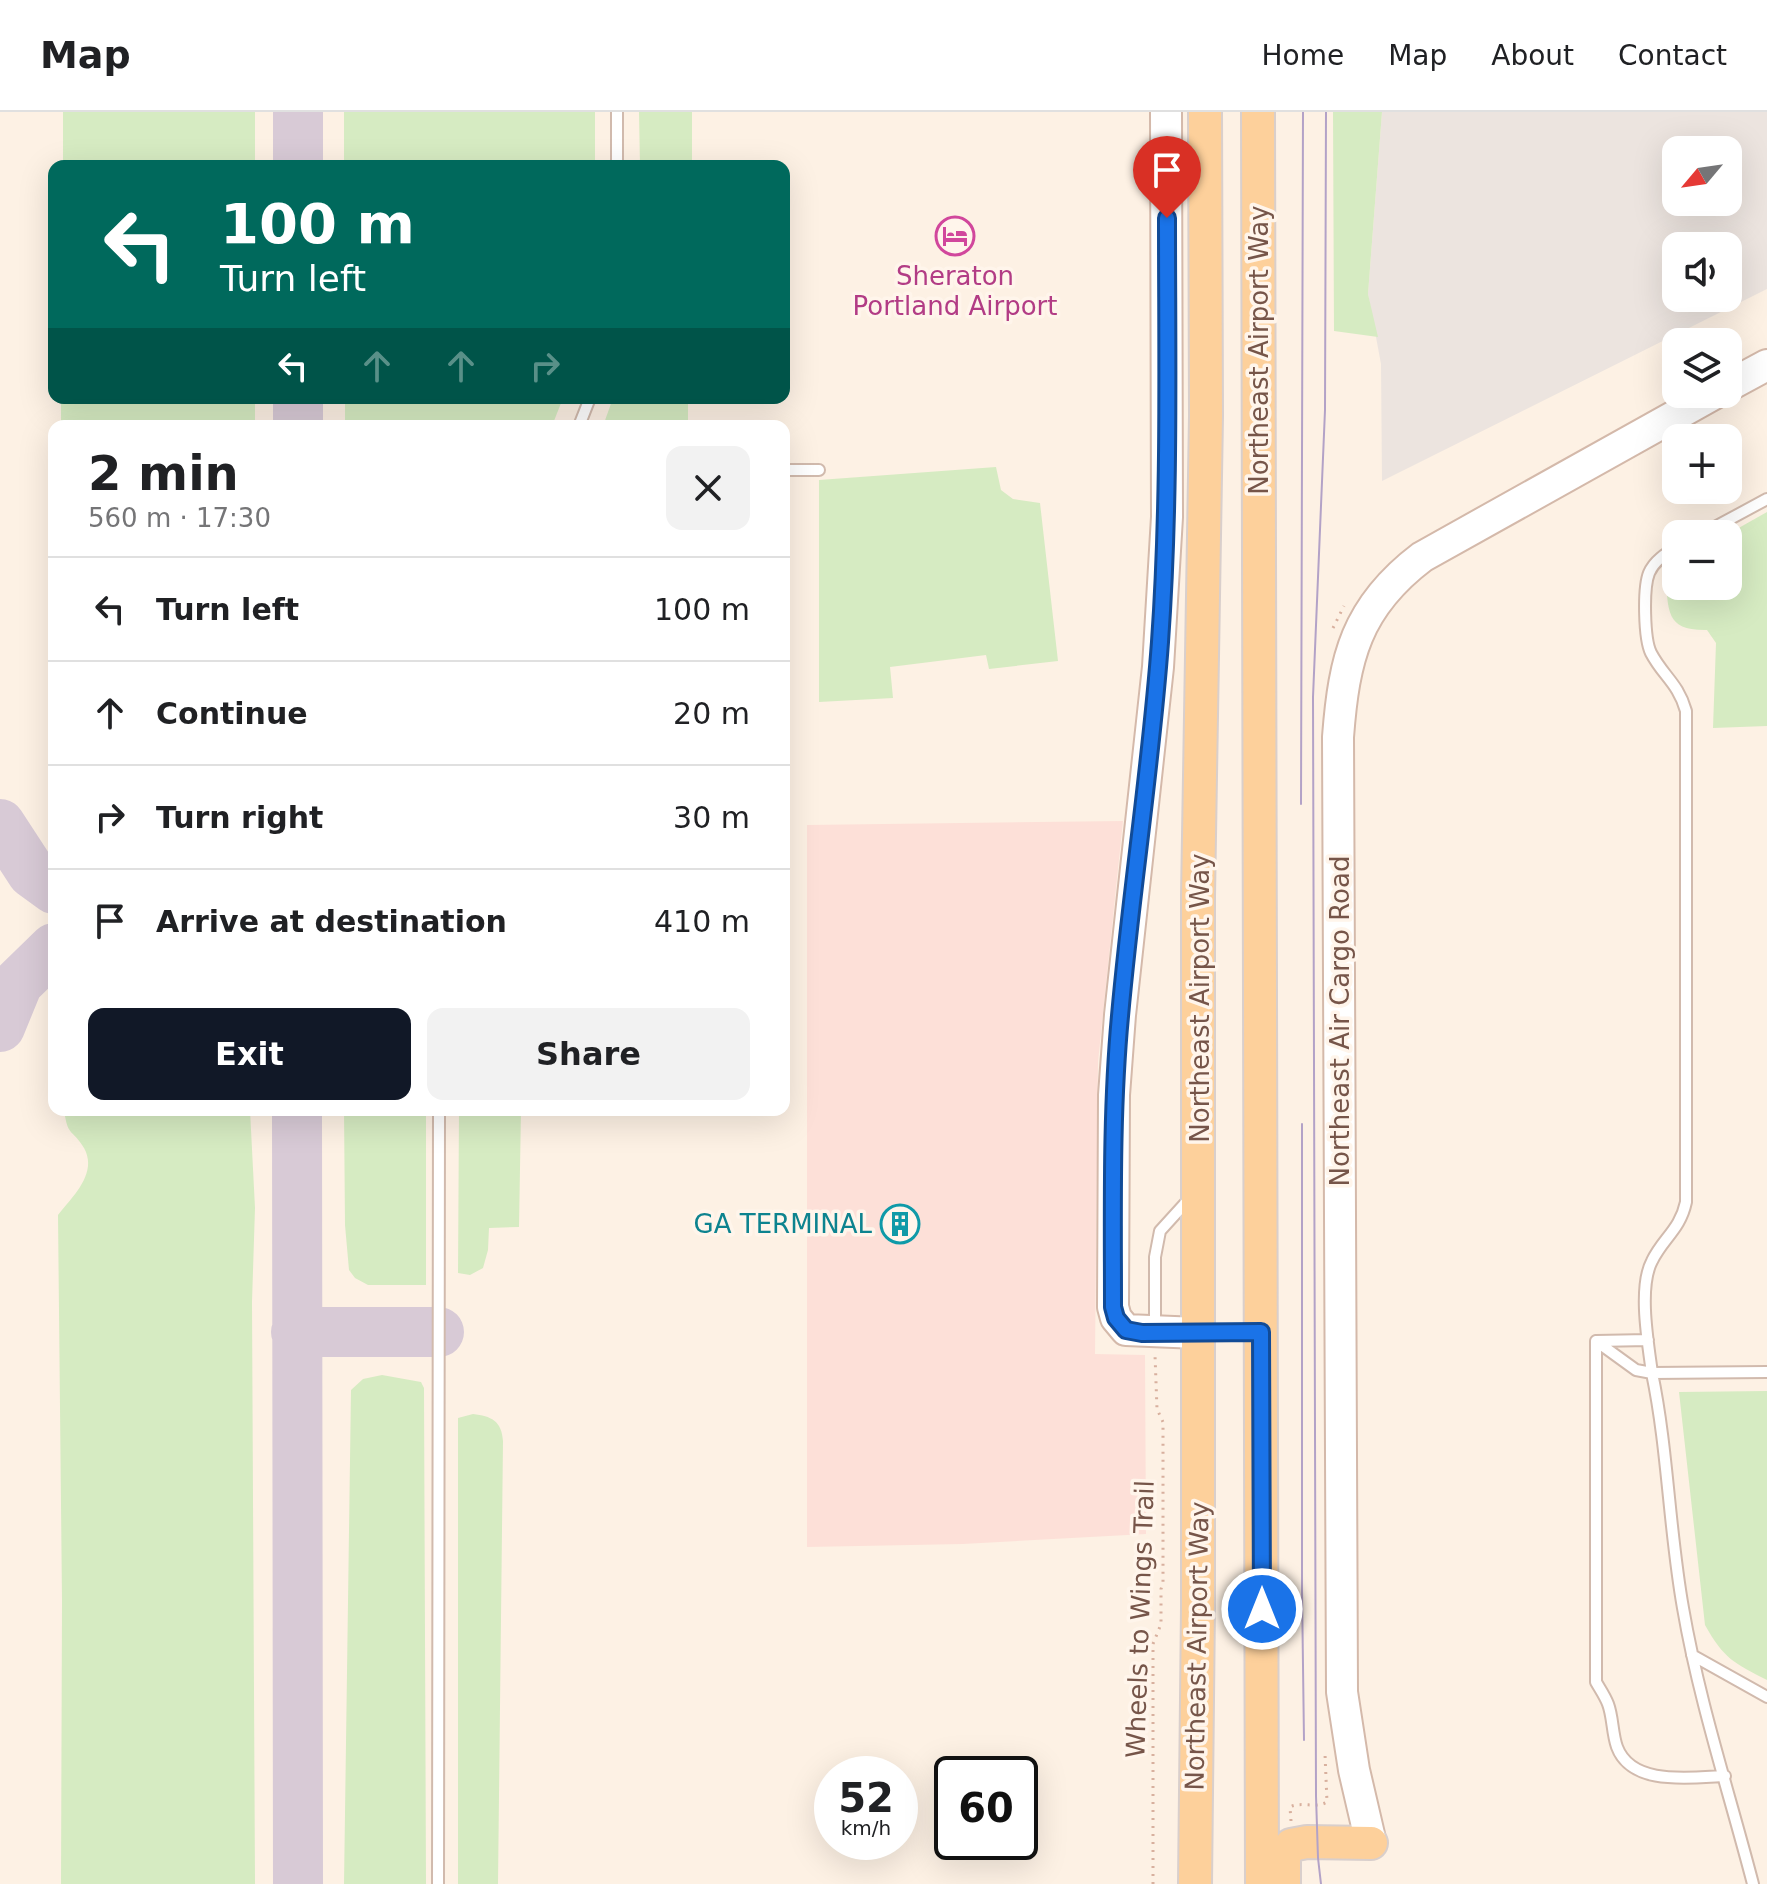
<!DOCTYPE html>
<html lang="en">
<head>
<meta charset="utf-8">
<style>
  body { margin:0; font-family:"DejaVu Sans",sans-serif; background:#f2f2f2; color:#202124; height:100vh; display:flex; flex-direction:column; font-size:30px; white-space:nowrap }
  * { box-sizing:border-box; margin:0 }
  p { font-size:26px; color:#757577 }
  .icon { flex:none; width:44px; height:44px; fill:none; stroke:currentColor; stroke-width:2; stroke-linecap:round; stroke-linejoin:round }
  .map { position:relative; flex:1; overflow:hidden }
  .drawer { position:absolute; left:48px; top:308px; width:742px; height:696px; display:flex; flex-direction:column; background:#fff; border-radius:16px; box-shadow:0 8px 32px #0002 }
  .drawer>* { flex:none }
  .hud { position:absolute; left:48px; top:48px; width:742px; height:244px; border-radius:16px; box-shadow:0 8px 32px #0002; background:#00695c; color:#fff; overflow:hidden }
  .needle { width:52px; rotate:241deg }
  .fabs { position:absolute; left:1662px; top:24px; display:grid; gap:16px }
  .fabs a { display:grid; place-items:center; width:80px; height:80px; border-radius:16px; background:#fff; box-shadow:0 8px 32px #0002; font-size:40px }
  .speed { position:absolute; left:814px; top:1644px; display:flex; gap:16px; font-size:40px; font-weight:700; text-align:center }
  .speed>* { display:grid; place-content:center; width:104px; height:104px; border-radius:50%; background:#fff; box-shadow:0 8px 32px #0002; line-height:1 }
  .speed small { font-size:20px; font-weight:400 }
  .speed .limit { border:4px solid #111; border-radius:12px; background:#fff; color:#111 }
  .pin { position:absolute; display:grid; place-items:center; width:68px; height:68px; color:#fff; margin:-82px -34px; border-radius:50% 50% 50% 0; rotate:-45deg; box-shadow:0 0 8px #0007 }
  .pin .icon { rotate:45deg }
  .me { position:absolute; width:88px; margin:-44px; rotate:0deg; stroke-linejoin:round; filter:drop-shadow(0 0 6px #0008) }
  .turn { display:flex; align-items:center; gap:28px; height:168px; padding:0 40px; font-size:36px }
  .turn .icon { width:104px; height:104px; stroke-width:2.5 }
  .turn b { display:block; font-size:56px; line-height:68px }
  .lanes { display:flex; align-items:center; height:76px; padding:0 40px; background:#0003; justify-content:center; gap:40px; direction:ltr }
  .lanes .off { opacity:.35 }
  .round { display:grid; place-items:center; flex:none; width:84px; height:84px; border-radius:16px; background:#f2f2f2 }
  .headline { display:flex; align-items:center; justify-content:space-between; height:136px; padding:0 40px }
  h1 { font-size:48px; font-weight:600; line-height:60px }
  .button { display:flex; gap:16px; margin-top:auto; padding:16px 40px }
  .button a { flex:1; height:92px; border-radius:16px; background:#111827; color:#fff; font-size:32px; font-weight:600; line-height:92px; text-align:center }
  .button a+a { background:#f2f2f2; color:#202124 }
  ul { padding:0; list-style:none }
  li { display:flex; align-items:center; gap:24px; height:104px; padding:0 40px; border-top:2px solid #e0e0e0 }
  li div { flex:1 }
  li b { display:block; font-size:30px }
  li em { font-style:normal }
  header { display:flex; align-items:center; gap:48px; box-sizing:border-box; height:112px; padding:0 40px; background:#fff; border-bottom:2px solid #e0e0e0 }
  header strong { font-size:38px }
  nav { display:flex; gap:44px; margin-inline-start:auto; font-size:28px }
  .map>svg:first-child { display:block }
  .commercial { fill:#fde0d8 }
  .industrial { fill:#ece4df; fill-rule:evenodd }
  .green { fill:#d6ebc2 }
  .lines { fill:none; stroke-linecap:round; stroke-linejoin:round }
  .taxiway { stroke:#d8cad6; stroke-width:50 }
  .lane-casing { stroke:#d1baad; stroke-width:14 }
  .secondary-casing { stroke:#d4b9aa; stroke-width:34 }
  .primary-casing { stroke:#d9cfcc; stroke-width:36 }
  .path { stroke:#d8b09e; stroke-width:3; stroke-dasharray:2 6; stroke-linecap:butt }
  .lane { stroke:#fff; stroke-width:10 }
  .secondary { stroke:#fff; stroke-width:30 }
  .primary { stroke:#fdd09b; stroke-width:32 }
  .tram { stroke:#b3a2c7; stroke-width:2 }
  .route-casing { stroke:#114b97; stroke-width:20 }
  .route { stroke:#1a73e8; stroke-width:14 }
  .labels { text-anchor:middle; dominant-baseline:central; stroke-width:7; stroke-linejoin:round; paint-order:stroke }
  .hotel-label { font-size:26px; fill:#b23c85; stroke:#fff5eb }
  .street-label { font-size:26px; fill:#765549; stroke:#fff5eb }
  .culture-label { font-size:26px; fill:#0d838f; stroke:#fff5eb; text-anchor:end }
</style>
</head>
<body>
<header>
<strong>Map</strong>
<nav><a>Home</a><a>Map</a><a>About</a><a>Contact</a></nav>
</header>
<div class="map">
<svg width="1767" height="1772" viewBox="0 0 1767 1772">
  <rect width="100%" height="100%" fill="#fdf1e4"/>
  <path class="commercial" d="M1123 709 1098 950 1095 1242 1145 1243 1146 1422 963 1432 807 1435V713Z"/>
  <path class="industrial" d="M1382 0H1767V177L1382 369 1381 252 1368 182ZM1676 38H1728V90H1676ZM1676 134H1728V186H1676Z"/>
  <path class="green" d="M63 0H255V54H63Z
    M344 0H595V54H344Z
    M639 0H692V54H640Z
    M1333 0H1382L1368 182 1378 225 1334 219Z
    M61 286H255V314H61Z
    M345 286H563L552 314H345Z
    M613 286H688V314H603Z
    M996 355 1001 378 1013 387 1040 391 1058 549 989 557 986 543 890 555 893 586 819 590V368Z
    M1767 400V614L1713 616 1716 531 1707 518C1666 519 1668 499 1666 465L1676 453V474H1728V422Z
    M64 998H250L255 1096 252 1190 255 1772H61L62 1488 58 1103C73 1084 98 1061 84 1036 72 1016 68 1026 64 998Z
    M344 998H426V1173H368L355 1166 349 1158 345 1113Z
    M459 998H521L519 1115 489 1116 488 1138 483 1156 470 1163 458 1161Z
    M382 1263 421 1270 424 1276 426 1772H344L351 1278 363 1267Z
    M1767 1279V1568C1734 1551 1724 1547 1705 1513L1679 1280Z
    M473 1302C491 1304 502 1309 503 1329L498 1772H458V1306Z"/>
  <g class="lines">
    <path class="taxiway" d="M298 54V0
      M298 314V286
      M0 712 32 761 54 777
      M0 915 18 871 54 836
      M297 998 298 1772
      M296 1220H439"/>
    <g class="lane-casing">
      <path id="lane" d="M617 54V0
        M579 314 590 286
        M784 358H819
        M1702 422 1767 387
        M1676 436C1665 442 1654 449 1649 461 1643 476 1644 527 1651 541 1663 564 1678 571 1686 599V1090C1680 1118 1663 1126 1652 1149 1638 1175 1648 1231 1652 1261L1767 1260
        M1155 1217V1145L1160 1119 1190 1086
        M1200 1221 1256 1220
        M1596 1229 1636 1258 1652 1261C1668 1338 1669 1418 1683 1496 1699 1589 1729 1680 1753 1772
        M1596 1229V1570C1600 1577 1605 1584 1608 1592 1613 1605 1612 1621 1617 1635 1632 1675 1692 1665 1725 1664
        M1596 1229 1648 1228
        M1692 1543 1767 1585
        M438 1772 439 998"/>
    </g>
    <g class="secondary-casing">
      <path id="secondary" d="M1166 0 1167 405 1158 555 1120 903 1114 983 1113 1195 1116 1206 1126 1218 1198 1221
        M1728 274 1767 253
        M1371 1731 1354 1658 1342 1580 1338 625C1344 546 1356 495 1422 445L1714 282"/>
    </g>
    <g class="primary-casing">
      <path id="primary" d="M1258 0 1262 1772
        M1195 1772 1198 1495V784L1206 304 1205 0
        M1284 1772V1744L1291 1733 1307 1730 1371 1731"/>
    </g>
    <path class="path" d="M1333 516 1344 494
      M1291 1709 1290 1695C1301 1689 1316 1697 1327 1690L1325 1642
      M1153 1772V1532L1161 1512V1477L1163 1471V1310L1157 1297 1155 1243"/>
    <use href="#lane" class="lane"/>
    <use href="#secondary" class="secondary"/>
    <use href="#primary" class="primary"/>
    <path class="tram" d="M1301 692 1303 0
      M1302 1012V1479L1304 1628
      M1321 1772 1318 1746 1316 1684 1313 585 1325 298 1326 0"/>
  </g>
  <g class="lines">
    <g class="route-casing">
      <path id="route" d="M1167 106C1167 247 1170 389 1160 530 1151 655 1131 779 1120 904 1111 1000 1113 1098 1113 1195L1116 1206 1126 1218 1142 1221 1261 1220 1262 1497"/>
    </g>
    <use href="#route" class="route"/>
  </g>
  <defs>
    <g id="hotel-ring" transform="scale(2)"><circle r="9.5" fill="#fff5eb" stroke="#d1479c" stroke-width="1.5"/><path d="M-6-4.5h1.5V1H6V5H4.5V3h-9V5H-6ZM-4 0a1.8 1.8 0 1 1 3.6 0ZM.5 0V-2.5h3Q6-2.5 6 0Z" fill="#d1479c"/></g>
    <g id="building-ring" transform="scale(2)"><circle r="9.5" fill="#fff5eb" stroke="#0f9aa8" stroke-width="1.5"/><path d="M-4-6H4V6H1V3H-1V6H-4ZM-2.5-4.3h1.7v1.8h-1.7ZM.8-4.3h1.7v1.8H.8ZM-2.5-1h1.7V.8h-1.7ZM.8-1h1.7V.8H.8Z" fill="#0f9aa8"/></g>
  </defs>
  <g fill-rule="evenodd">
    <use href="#hotel-ring" x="955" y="124"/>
    <use href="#building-ring" x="900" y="1112"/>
  </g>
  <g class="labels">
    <g class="hotel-label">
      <text x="955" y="164">Sheraton<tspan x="955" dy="30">Portland Airport</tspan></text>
    </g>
    <g class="street-label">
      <text transform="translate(1259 238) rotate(-90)">Northeast Airport Way</text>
      <text transform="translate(1200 886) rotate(-90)">Northeast Airport Way</text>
      <text transform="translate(1340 909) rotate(-90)">Northeast Air Cargo Road</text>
      <text transform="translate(1140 1507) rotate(-88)">Wheels to Wings Trail</text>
      <text transform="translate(1197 1534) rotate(-89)">Northeast Airport Way</text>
    </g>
    <g class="culture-label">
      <text x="872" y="1112">GA TERMINAL</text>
    </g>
  </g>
</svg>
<div class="fabs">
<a><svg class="needle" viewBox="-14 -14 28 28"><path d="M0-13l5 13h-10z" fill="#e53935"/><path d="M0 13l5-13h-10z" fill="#757577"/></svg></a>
<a><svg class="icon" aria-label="sound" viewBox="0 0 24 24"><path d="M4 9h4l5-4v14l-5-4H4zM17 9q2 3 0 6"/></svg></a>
<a><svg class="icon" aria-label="layers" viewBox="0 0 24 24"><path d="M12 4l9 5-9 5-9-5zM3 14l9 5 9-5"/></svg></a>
<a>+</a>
<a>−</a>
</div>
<div class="speed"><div>52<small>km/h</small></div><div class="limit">60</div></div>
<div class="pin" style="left:1167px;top:106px;background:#d93025"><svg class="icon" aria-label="arrive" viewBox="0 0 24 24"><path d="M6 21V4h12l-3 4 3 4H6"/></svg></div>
<svg class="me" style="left:1262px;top:1497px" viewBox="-20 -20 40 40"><circle r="17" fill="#1a73e8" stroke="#fff" stroke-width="3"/><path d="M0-11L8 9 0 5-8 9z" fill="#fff"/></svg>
<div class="hud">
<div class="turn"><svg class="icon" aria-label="left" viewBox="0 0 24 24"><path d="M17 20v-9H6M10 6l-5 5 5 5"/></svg><div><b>100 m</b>Turn left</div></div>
<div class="lanes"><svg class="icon" aria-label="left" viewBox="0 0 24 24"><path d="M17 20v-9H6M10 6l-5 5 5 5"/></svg><svg class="icon off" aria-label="ahead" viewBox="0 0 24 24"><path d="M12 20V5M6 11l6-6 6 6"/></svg><svg class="icon off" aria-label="ahead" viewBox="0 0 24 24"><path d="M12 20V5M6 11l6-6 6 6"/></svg><svg class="icon off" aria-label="right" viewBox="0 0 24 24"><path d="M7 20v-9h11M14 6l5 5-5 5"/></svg></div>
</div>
<section class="drawer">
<div class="headline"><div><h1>2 min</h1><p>560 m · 17:30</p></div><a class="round"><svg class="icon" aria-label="close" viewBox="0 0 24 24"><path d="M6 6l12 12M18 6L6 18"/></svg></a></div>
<ul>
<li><svg class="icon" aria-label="left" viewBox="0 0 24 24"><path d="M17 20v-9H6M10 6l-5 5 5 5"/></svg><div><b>Turn left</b></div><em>100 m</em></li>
<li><svg class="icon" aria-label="ahead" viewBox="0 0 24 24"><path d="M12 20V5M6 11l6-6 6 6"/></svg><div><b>Continue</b></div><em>20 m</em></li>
<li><svg class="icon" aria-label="right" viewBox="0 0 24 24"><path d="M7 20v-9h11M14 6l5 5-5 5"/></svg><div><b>Turn right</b></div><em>30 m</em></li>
<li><svg class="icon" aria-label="arrive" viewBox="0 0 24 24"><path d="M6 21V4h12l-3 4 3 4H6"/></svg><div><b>Arrive at destination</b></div><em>410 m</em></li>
</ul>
<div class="button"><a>Exit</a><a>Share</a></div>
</section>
</div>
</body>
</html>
